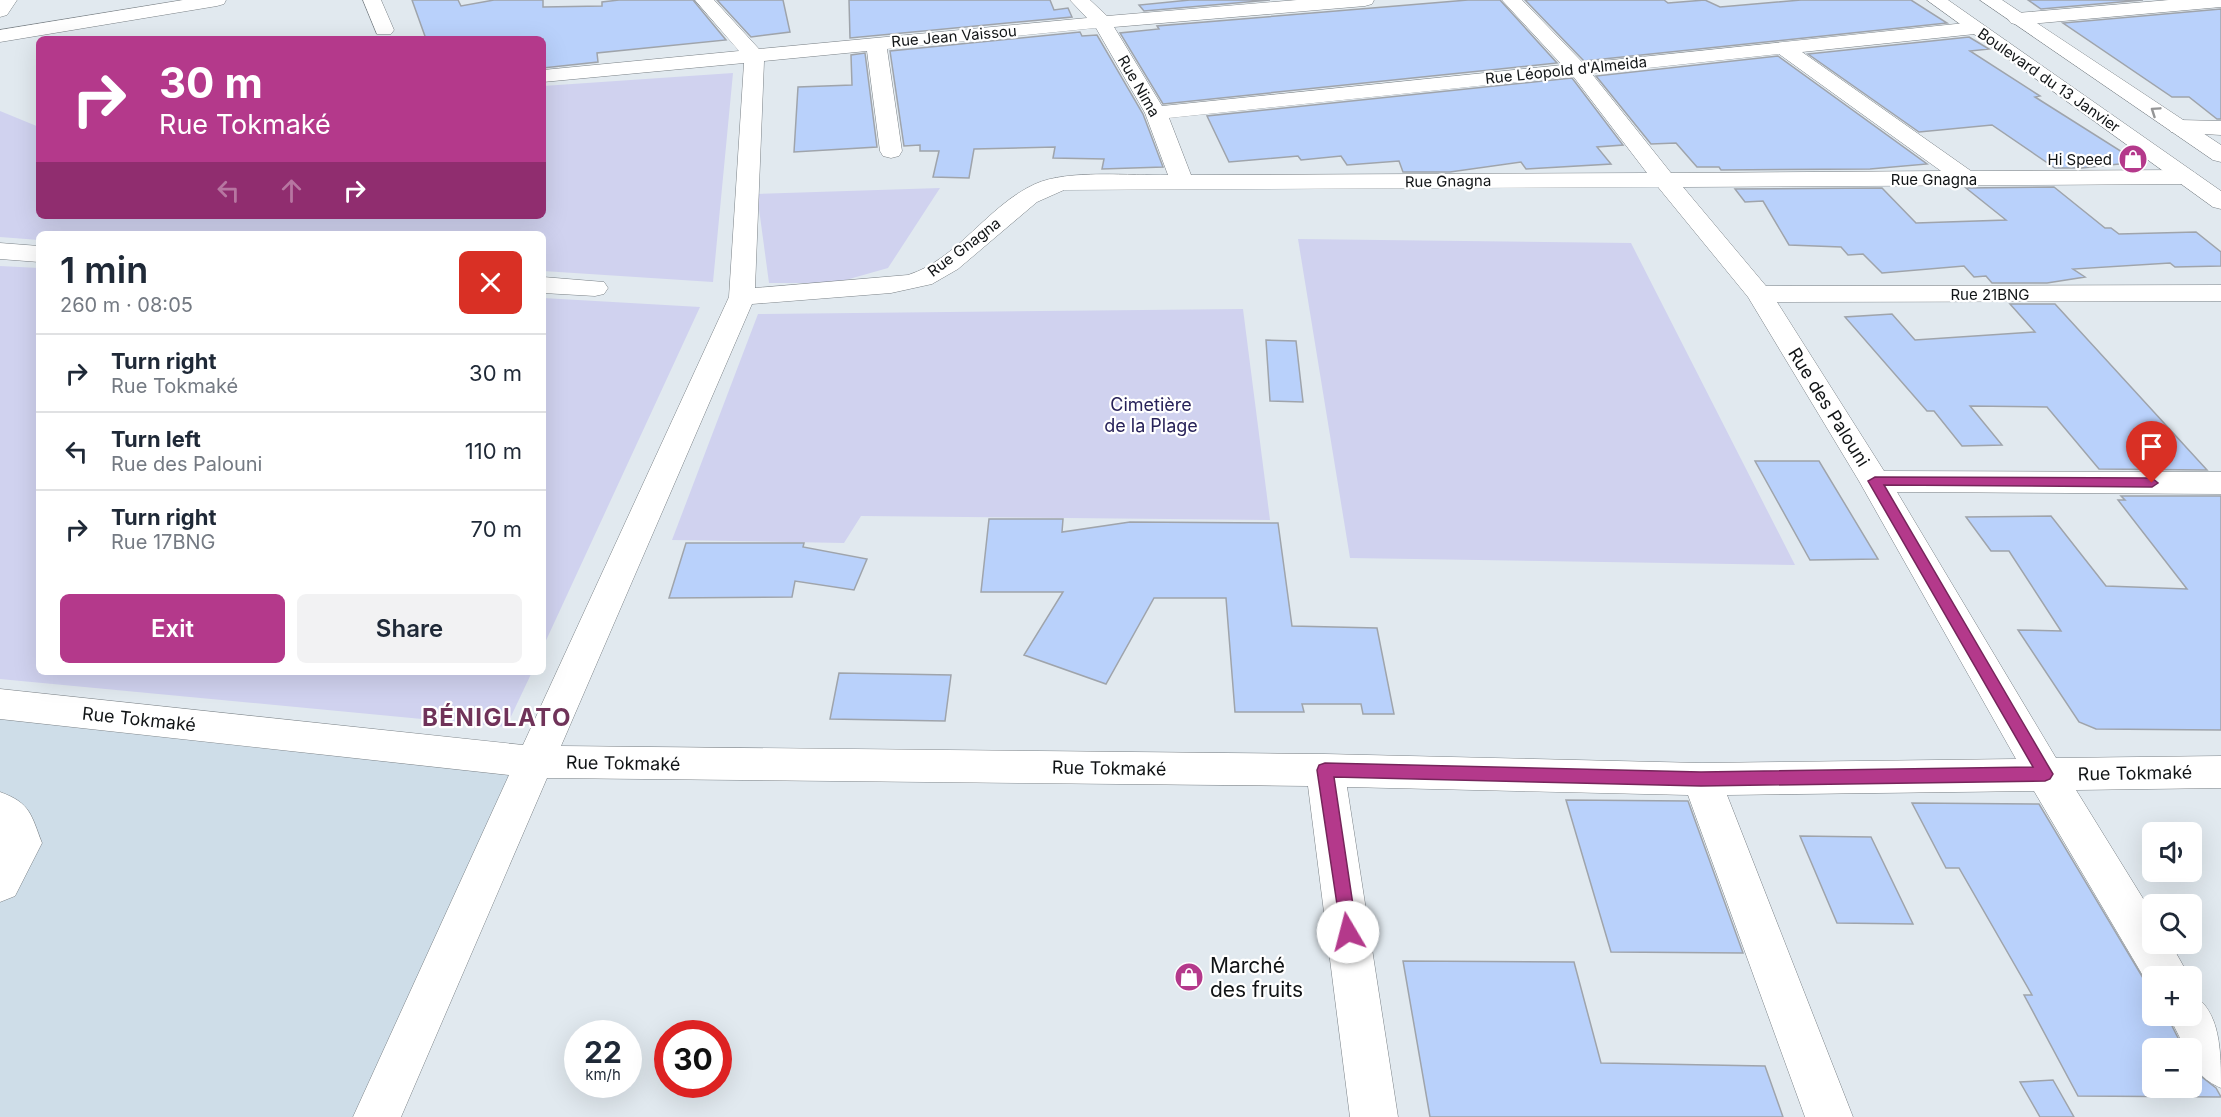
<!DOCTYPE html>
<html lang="en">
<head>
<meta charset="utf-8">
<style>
  body { margin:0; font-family:Inter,sans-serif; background:#f2f2f3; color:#1f2937; height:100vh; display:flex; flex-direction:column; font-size:22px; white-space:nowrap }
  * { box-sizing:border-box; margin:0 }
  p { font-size:20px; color:#747a83 }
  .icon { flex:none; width:33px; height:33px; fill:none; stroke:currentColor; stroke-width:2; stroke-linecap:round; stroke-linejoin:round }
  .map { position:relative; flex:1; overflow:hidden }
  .panel { position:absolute; left:36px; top:231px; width:510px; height:444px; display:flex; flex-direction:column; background:#fff; border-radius:9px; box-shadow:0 6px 24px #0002 }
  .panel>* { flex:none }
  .top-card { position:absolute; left:36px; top:36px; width:510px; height:183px; border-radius:9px; box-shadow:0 6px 24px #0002; background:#b4398b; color:#fff; overflow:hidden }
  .tools { position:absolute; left:2142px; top:822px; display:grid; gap:12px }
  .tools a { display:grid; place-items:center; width:60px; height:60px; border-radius:9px; background:#fff; box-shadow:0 6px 24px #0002; font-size:30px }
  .speed { position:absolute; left:564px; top:1020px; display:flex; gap:12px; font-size:30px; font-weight:700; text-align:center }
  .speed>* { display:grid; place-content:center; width:78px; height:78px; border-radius:50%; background:#fff; box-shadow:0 6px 24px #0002; line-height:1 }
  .speed small { font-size:15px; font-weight:400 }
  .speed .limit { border:9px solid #d22; background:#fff; color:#111 }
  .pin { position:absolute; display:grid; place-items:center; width:51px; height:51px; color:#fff; margin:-62px -26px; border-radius:50% 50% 50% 0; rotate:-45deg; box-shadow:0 0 6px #0007 }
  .pin .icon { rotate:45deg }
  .me { position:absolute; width:66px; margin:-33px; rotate:352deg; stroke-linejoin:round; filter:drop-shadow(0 0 4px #0008) }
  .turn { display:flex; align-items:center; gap:21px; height:126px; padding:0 24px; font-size:27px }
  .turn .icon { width:78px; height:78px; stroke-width:2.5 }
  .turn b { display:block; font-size:42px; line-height:51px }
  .lanes { display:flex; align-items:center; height:57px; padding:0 24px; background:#0003; justify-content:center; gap:30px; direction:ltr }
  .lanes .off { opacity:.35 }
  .round { display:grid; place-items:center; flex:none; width:63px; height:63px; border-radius:9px; background:#f2f2f3 }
  .headline { display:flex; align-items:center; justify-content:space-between; height:102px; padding:0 24px }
  h1 { font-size:36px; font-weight:600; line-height:45px }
  .cta { display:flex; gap:12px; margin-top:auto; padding:12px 24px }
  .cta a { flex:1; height:69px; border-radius:9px; background:#b4398b; color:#fff; font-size:24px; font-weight:600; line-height:69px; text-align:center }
  .cta a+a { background:#f2f2f3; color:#1f2937 }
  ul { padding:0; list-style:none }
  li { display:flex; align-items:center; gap:18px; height:78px; padding:0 24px; border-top:2px solid #e0e1e3 }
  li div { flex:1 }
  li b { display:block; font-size:22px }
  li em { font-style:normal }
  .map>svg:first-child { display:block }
  .built { fill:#cedde8 }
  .green { fill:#d0d2ef }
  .building { fill:#b9d1fb; stroke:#9fa4ab; stroke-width:1.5 }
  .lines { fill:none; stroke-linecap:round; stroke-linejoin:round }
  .minor-casing { stroke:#7a8186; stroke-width:1 }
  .highway-casing { stroke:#7a8186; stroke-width:1 }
  .minor { fill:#fff; fill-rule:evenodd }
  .highway { fill:#fff; fill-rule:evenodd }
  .oneway { stroke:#949596 }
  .route { fill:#b4398b; stroke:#75255a; stroke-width:1.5 }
  .labels { text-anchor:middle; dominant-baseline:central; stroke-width:4.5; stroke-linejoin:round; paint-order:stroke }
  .far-street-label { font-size:15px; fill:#111416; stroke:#fff }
  .far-poi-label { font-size:15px; fill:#111416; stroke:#fff; text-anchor:end }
  .park-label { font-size:18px; fill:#272259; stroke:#fff }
  .street-label { font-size:18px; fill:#111416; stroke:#fff }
  .near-poi-label { font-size:21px; fill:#111416; stroke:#fff; text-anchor:start }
  .district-label { font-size:24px; font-weight:bold; letter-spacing:1.5px; fill:#703359; stroke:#fff }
</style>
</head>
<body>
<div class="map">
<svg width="2221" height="1117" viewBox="0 0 2221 1117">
  <rect width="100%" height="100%" fill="#e1e9ef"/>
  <path class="built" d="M0 714 526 763 367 1117H0Z"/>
  <path class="green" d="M733 73 713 282 543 271V234H39V240L0 237V111L39 127V216H543V86Z
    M940 188 888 268 835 283H769L757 194Z
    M1298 239 1631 243 1795 565 1350 558Z
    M0 266 39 268V672H532L506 727 0 679Z
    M543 298 700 307 543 647Z
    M1243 309 1270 520 861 516 844 543 672 540 758 314Z"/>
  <path class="building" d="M412 0H458L461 6 494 0H543V7L602 6V2L619 0H693L726 40 597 53 598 62 543 68V39H426Z
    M717 0H783L790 32 751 37Z
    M849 0H1050L1054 10 1068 8 1072 17 850 38Z
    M1190 0H1270L1144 11 1139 5Z
    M1468 0H1500L1557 63 1163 104 1120 33 1159 29 1157 26Z
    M1525 0H1664L1668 3 1705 0 1720 7 1801 0H1911L1947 23 1584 61Z
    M2028 0H2143L2041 9Z
    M2221 9V119H2217L2189 97H2172L2063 23Z
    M1080 32 1082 36 1097 35 1143 114 1163 167 1102 169 1104 159 1053 158 1055 147 974 149 969 178 933 177 939 151H920V145L904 146 890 51Z
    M1969 37 1989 49 1970 51 2040 96 2035 97 2138 162 2082 168H2055L1992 125 1919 132 1808 54Z
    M865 53 877 147 794 152 798 87 852 85 851 55Z
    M1778 56 1927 164 1870 169 1721 170 1719 167H1697L1676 143 1651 144 1596 76Z
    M1572 78 1623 145 1597 147 1611 164 1526 169 1521 162 1450 172H1403L1399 161 1347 165 1341 156 1301 160 1298 156 1229 162 1207 116Z
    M2054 187 2105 228H2111L2119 234 2196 232 2221 252V266L2175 267 2170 263 2073 269 2085 277 2047 283H1992L1986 276 1974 277 1964 266 1882 273 1863 254 1848 255 1841 247 1789 245 1763 201 1745 202 1735 189 1882 188 1916 223 2006 220 1966 188Z
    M2010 304H2055L2207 470 2099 469 2047 407 1970 406 2002 445 1962 446 1934 411H1927L1845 317 1892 314 1915 340 2035 332Z
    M1266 340 1296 341 1303 402 1270 401Z
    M1755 461H1819L1878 559 1810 560Z
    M2121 496H2221V730L2096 729 2079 722 2018 630 2061 631 2009 551H1991L1966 517 2051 516 2106 586 2187 589 2118 500H2125Z
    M989 519H1063L1062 532 1130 522 1278 523 1292 626 1377 628 1394 714H1363L1361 704H1302L1304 712H1235L1226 598H1154L1106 684 1024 655 1063 592H981Z
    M686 543H804L803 547 867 559 854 590 795 581 792 597 669 598Z
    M839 673 951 675 945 721 830 719Z
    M1566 800 1688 801 1743 953 1611 952Z
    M1912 803 2039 804 2152 993V1016H2167L2183 1048H2152V1088H2192V1061L2198 1074 2216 1088 2221 1097 2078 1096 2024 995H2032L1959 868H1946Z
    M1800 836 1871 837 1913 924 1837 923Z
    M1403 961 1574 962 1601 1063 1765 1066 1783 1117H1430Z
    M2053 1080 2074 1117H2040L2020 1082Z"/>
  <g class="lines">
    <g class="minor-casing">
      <path id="minor" d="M0 0H17L7 15 0 17Z
        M183 0H226L224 4 217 6 0 42V30Z
        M363 0H381L394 30 391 34H377Z
        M695 0H714L759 49 1087 18 1070 0H1090L1107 16 1297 0H1374L1372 4 1365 6 1114 27 1162 106 1562 65 1502 0H1522L1583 63 1975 22 1982 24 1985 28 1982 32 1975 34 1802 52 1971 171 2186 170 2194 172 2198 177 2194 182 2186 184 1683 187 1766 286 2221 285V301L1777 302 1884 471 2221 472V494L1897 492 2056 758 2221 756V788L2076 790 2152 913V944H2171L2189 976H2152V991L2034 791 1727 795 1853 1117H1805L1688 795 1347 787 1398 1117H1350L1308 786 547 778 401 1117H353L509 775 0 719V689L523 745 729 297 744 63 543 82V70L739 51ZM1096 28 1145 113 1168 175C1131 176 1068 169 1035 184 987 206 958 259 908 275L755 288 764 61 867 51 880 151 883 156 891 158 899 156 902 151 887 49ZM1779 54 1941 171 1671 173 1592 74ZM1573 76 1647 173 1191 175 1169 118ZM1658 187 1748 297 1859 481 2016 759 1701 763 1325 754 561 746 752 304 891 293 932 284 958 269 1037 202 1064 190Z
        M2169 0H2221V7L2018 25 2011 23 2008 19 2011 15 2018 13Z
        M2179 120 2221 121V135L2171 132 2168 127 2171 122Z
        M0 243 39 246V262L0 259Z
        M543 277 604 282 608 288 604 294 595 296 543 293Z
        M0 792C31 803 31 815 42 843L15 896 0 902Z
        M2192 994C2221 1011 2221 1052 2221 1088 2203 1080 2192 1069 2192 1048H2185L2169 1016H2192Z"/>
    </g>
    <g class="highway-casing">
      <path id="highway" d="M1927 0H1948L2221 191V209L2213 207Z
        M1980 0H2002L2221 145V162L2213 160Z"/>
    </g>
    <use href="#minor" class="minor"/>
    <use href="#highway" class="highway"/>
  </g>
  <defs><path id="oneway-chevron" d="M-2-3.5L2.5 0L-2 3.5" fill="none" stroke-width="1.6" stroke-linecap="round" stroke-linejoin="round" transform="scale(1.5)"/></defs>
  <use class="oneway" href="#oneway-chevron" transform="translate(2155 111) rotate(-146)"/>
  <path class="route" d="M1875 477 2152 478 2158 483 2152 487 1884 485 2050 769 2053 774 2050 779 2045 781 1701 786 1334 777 1357 932 1354 938 1348 940 1342 938 1317 770 1319 765 1325 763 1701 772 2033 767 1868 481Z"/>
  <defs>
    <g id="shop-disc" transform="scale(1.5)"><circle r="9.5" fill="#b4398b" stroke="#fff"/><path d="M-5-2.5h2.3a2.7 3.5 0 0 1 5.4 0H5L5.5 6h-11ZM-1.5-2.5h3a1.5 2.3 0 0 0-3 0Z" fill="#fff"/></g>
  </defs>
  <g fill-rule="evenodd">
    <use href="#shop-disc" x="2133" y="159"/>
    <use href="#shop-disc" x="1189" y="977"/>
  </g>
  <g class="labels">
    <g class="far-street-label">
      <text transform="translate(954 36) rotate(-5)">Rue Jean Vaissou</text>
      <text transform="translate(1566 70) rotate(-6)">Rue Léopold d'Almeida</text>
      <text transform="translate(2049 80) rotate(35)">Boulevard du 13 Janvier</text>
      <text transform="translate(1139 86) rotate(60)">Rue Nima</text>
      <text x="1934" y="179">Rue Gnagna</text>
      <text transform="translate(1448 181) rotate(-1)">Rue Gnagna</text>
      <text transform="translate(964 247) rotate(-37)">Rue Gnagna</text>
      <text x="1990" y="294">Rue 21BNG</text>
    </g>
    <g class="far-poi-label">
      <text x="2112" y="159">Hi Speed</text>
    </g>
    <g class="park-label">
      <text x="1151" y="404">Cimetière<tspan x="1151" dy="21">de la Plage</tspan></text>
    </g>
    <g class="street-label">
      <text transform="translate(1829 407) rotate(58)">Rue des Palouni</text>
      <text transform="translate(139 719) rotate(6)">Rue Tokmaké</text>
      <text transform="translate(623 763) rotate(1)">Rue Tokmaké</text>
      <text transform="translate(1109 768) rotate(1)">Rue Tokmaké</text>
      <text transform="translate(2135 773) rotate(-1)">Rue Tokmaké</text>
    </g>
    <g class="near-poi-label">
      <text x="1210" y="965">Marché<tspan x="1210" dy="24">des fruits</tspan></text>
    </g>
    <g class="district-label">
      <text x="497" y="717">BÉNIGLATO</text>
    </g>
  </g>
</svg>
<div class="tools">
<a><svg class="icon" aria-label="sound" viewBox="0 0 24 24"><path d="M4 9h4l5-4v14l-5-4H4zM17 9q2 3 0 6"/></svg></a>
<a><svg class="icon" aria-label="search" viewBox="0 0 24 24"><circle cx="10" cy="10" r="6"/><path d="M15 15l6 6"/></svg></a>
<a>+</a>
<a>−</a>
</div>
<div class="speed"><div>22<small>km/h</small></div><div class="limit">30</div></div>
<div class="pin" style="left:2152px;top:483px;background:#d93025"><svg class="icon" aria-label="arrive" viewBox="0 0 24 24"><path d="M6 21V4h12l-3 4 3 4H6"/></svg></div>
<svg class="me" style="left:1348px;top:932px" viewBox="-20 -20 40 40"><circle r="19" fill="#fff"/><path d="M0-13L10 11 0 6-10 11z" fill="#b4398b"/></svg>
<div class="top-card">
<div class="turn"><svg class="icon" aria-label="right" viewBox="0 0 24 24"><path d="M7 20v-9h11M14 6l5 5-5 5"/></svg><div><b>30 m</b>Rue Tokmaké</div></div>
<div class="lanes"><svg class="icon off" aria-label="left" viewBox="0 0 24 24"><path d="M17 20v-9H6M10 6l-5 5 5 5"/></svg><svg class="icon off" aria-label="ahead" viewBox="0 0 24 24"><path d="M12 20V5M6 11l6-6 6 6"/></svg><svg class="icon" aria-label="right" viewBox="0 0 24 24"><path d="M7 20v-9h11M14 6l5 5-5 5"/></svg></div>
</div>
<section class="panel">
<div class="headline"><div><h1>1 min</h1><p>260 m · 08:05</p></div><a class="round" style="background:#d93025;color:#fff"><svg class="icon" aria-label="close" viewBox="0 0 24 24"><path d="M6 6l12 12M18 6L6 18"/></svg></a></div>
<ul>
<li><svg class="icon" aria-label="right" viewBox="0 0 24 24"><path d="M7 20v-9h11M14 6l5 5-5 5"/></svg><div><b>Turn right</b><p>Rue Tokmaké</p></div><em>30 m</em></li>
<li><svg class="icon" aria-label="left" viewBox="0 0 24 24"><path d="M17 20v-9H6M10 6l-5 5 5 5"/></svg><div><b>Turn left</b><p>Rue des Palouni</p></div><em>110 m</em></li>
<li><svg class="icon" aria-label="right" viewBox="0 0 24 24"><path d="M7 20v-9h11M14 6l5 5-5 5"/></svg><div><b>Turn right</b><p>Rue 17BNG</p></div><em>70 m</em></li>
</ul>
<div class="cta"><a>Exit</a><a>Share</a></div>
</section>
</div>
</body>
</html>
